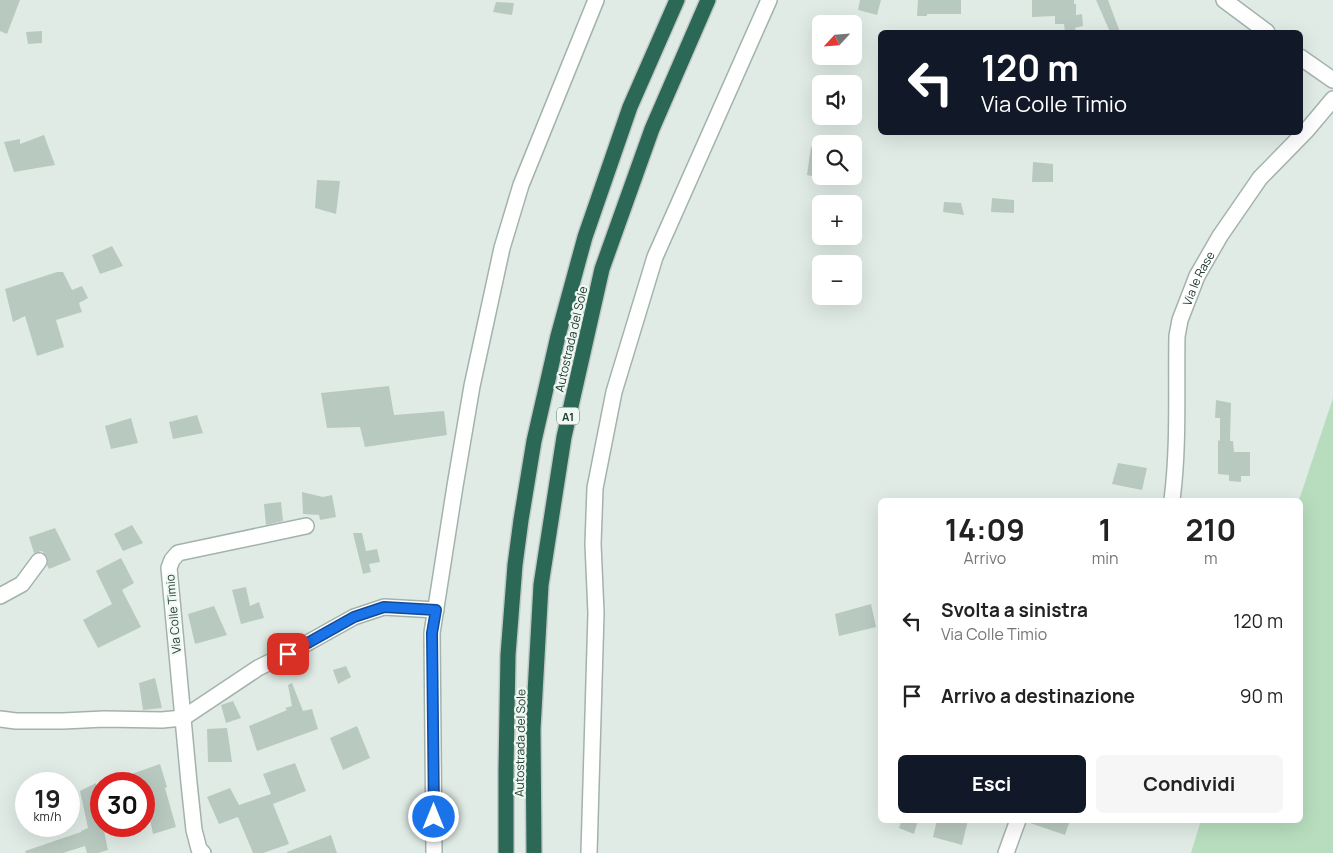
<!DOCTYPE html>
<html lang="it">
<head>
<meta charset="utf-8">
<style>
  body { margin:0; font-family:Manrope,sans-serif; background:#f6f6f6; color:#222; height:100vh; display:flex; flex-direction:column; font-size:19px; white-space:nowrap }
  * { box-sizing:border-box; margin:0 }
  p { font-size:16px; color:#767676 }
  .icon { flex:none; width:28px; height:28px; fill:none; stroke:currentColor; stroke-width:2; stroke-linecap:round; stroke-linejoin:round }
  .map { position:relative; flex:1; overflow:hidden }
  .panel { position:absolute; left:878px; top:498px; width:425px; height:325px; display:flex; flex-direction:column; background:#fff; border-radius:8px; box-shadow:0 5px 20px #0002 }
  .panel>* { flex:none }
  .top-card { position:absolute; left:878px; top:30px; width:425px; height:105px; border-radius:8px; box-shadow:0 5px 20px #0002; background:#111827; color:#fff; overflow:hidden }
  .needle { width:32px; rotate:244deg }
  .tools { position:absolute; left:812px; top:15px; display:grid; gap:10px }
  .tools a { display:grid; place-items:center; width:50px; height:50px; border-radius:8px; background:#fff; box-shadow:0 5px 20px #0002; font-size:25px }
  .speed { position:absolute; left:15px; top:772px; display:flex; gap:10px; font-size:25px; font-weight:700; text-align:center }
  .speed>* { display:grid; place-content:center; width:65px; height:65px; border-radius:50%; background:#fff; box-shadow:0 5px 20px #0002; line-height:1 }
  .speed small { font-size:12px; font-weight:400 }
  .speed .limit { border:8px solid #d22; background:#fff; color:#111 }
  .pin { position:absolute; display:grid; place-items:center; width:42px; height:42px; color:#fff; margin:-21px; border-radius:10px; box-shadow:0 2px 8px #0006 }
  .me { position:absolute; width:55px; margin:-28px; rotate:0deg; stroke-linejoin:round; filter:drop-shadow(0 0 4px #0008) }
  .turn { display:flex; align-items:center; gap:18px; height:105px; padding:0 20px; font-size:22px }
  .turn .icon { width:65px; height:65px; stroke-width:2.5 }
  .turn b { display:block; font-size:35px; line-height:42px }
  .eta { display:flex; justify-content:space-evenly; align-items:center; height:85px; text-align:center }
  .eta b { font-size:30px; font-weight:700; line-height:35px }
  .primary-button { display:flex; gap:10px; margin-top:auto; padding:10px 20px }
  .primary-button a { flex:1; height:58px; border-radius:8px; background:#111827; color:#fff; font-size:20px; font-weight:700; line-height:58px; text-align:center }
  .primary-button a+a { background:#f6f6f6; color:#222 }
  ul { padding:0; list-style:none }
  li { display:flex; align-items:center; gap:15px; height:75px; padding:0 20px }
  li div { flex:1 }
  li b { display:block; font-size:19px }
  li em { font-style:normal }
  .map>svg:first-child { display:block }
  .green { fill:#b8ddbe }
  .building { fill:#b8c9c0 }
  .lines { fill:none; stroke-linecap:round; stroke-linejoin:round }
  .street-casing { stroke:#a3b3ab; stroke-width:18 }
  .highway-casing { stroke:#c1c8c5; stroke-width:18 }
  .street { stroke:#fff; stroke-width:15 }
  .highway { stroke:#2c6856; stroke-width:15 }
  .route-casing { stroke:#114b97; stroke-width:12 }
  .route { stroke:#1a73e8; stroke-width:9 }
  .labels { text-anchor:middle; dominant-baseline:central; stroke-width:4.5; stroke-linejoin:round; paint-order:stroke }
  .shield { fill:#f0f8f3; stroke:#5e746b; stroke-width:1 }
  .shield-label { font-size:11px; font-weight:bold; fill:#203b31 }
  .street-label { font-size:12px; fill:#203b31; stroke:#f0f8f3 }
</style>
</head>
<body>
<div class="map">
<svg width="1333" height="853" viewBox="0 0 1333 853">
  <rect width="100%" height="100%" fill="#e0ebe5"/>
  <path class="green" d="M1333 398V853H1191L1201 820H1300V500H1299Z"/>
  <path class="building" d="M0 0H20L7 34 0 31Z
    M860 0H881L877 15 858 10Z
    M918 0H961V14H927V16H917Z
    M1032 0H1074V4H1076V15L1082 14 1083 26 1075 28 1076 32H1065L1064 24H1055V16L1032 17Z
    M1096 0H1108L1120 32H1110Z
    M496 2 514 3 512 15 493 12Z
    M42 31V43L28 44 26 32Z
    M44 135 55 165 14 172 4 142 20 139V144Z
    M811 147 821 149V178L807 175Z
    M1033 162 1053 164V182H1032Z
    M317 180 340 181 336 214 315 208Z
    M992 198 1014 200V213L991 212Z
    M944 202 961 203 964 215 943 212Z
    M112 246 123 266 100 274 92 255Z
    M57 272H63L72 290 82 286 88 298 79 303 82 312 56 320 64 347 37 356 25 316 13 322 5 289Z
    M389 386 394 415 444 411 447 435 365 447 360 427 327 428 321 393Z
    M1216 400 1231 403 1230 441H1233L1234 452H1250V476H1241V482L1229 481V475L1218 474V440L1220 441V418H1215Z
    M197 415 203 433 173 439 169 422Z
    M131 418 138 443 111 449 105 426Z
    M1118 463 1147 468 1142 490 1112 484Z
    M302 492 323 497 332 495 336 517 320 520 319 515 303 514Z
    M281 502 283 521 266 525 264 504Z
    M132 525 143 543 123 551 114 534Z
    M55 528 71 560 49 569 47 565 48 562 47 557 42 551 34 553 29 537Z
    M353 533H362L366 551 377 549 380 562 369 564 371 572 363 574Z
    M121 558 134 583 122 590 141 627 98 648 83 620 112 604 96 571Z
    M246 587 250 606 259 602 264 618 241 624 232 590Z
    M871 604 876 627 839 636 835 614Z
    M214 606 227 635 195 644 188 614Z
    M346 666 351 677 338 684 333 670Z
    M155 678 162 708 143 710 139 683Z
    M292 683 303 711 312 709 318 729 257 751 249 726 287 710 285 708 292 706 288 685Z
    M233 701 241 718 226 723 221 705Z
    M357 726 370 758 343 770 330 738Z
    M227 728 232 762H208L207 729Z
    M295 763 306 791 273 804 289 844 263 853H253L238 817 219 824 207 797 230 788 239 805 271 794 263 774Z
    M160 764 167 787 165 788 176 827 153 834 145 795H144V784H109V782Z
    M96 783 101 800V826H103L108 850 98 853H87L85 846 63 853H26L25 851 81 832V831L88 828 80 791Z
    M902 820H918L914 834 899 828Z
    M937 820H968L962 845 933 837Z
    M1027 820H1070L1065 835 1027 822Z
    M331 835 337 853H287V852Z"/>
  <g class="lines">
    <g class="street-casing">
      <g id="street">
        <path d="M1224 0 1267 32"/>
        <path d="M1300 57 1333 80"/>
        <path id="s1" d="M1172 500C1179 446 1176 390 1177 336L1180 320 1197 276 1220 236 1260 178 1307 130 1333 99"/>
        <path d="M0 596 22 584 39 561"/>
        <path d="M0 719 16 721H63L104 719 162 720 183 718 258 668 302 646 354 617 384 607 436 610"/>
        <path d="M203 853 199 849 194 830 189 783 169 568 172 560 178 553 306 526"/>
        <path d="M434 853 432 633 455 486 472 386 502 248 521 185 596 0"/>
        <path d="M589 853 596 613 593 544 595 488 614 392 655 257 769 0"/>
        <path d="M1006 853 1018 820"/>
      </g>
    </g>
    <g class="highway-casing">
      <path id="highway" d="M506 853V770L508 655 515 565 521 520 534 441 558 336 585 237 630 107 677 0
        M534 853 533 729 541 585 564 437 602 269 652 129 708 0"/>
    </g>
    <use href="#street" class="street"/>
    <use href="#highway" class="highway"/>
  </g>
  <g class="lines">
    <g class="route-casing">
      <path id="route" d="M288 654 354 617 384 607 436 610 432 633 434 817"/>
    </g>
    <use href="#route" class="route"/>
  </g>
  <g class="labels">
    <rect class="shield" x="557" y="407.5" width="22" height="17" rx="4"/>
    <g class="shield-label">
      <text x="568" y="416">A1</text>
    </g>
    <g class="street-label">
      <text stroke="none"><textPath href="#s1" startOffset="226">Via le Rase</textPath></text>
      <text transform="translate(571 339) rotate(-77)">Autostrada del Sole</text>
      <text transform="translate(173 614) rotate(-95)">Via Colle Timio</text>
      <text transform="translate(520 743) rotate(-89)">Autostrada del Sole</text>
    </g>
  </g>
</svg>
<div class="tools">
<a><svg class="needle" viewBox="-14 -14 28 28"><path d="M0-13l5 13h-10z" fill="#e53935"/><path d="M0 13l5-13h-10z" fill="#767676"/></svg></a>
<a><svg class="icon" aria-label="sound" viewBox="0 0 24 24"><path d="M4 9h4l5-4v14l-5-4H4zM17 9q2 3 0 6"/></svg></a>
<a><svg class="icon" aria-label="search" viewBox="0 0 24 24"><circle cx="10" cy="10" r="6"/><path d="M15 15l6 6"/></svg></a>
<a>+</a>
<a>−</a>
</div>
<div class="speed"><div>19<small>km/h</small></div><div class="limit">30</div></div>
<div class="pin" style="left:288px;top:654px;background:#d93025"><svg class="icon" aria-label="arrive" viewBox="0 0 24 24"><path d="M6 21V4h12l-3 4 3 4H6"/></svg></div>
<svg class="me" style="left:434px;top:817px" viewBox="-20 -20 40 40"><circle r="17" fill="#1a73e8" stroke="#fff" stroke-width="3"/><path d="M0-11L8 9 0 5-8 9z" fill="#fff"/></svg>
<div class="top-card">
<div class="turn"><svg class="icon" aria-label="left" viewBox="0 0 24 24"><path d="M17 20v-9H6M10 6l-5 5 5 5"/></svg><div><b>120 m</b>Via Colle Timio</div></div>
</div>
<section class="panel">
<div class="eta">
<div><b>14:09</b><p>Arrivo</p></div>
<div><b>1</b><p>min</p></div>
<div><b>210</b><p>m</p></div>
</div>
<ul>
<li><svg class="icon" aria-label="left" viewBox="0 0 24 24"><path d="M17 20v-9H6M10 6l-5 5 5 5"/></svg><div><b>Svolta a sinistra</b><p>Via Colle Timio</p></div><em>120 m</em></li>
<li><svg class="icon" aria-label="arrive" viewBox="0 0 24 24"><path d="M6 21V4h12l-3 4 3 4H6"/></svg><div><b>Arrivo a destinazione</b></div><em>90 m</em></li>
</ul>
<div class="primary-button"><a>Esci</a><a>Condividi</a></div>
</section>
</div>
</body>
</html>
